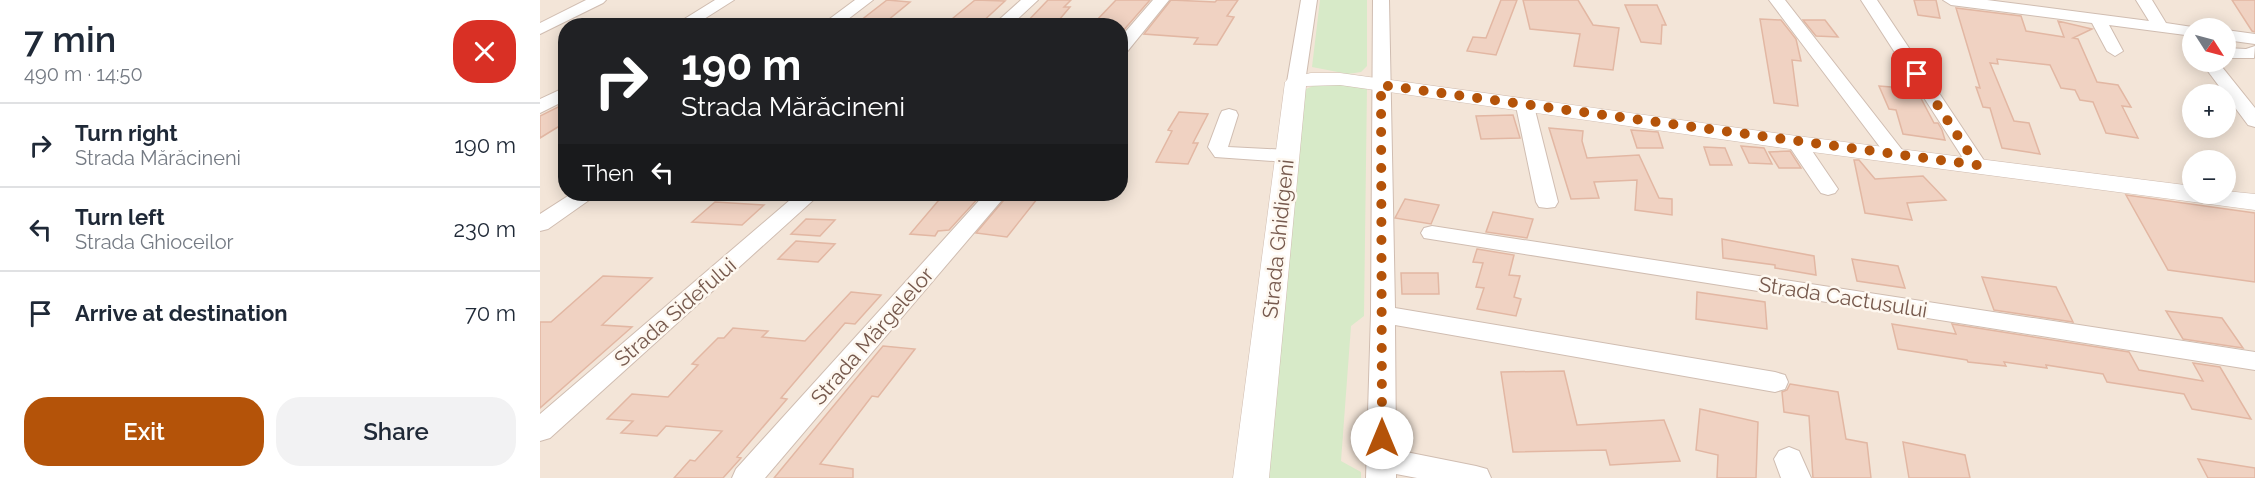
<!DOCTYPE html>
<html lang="en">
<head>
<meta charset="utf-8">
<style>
  body { margin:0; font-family:Raleway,sans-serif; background:#f2f2f3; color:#1f2937; height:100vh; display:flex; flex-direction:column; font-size:22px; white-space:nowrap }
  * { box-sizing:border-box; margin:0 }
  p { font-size:20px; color:#747a83 }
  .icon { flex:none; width:33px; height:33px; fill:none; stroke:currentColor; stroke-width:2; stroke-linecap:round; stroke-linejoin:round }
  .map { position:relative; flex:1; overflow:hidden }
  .panel { display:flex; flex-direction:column; background:#fff; width:540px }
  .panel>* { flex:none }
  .guide { position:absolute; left:18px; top:18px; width:570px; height:183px; border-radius:24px; box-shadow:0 3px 15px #0003; background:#202124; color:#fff; overflow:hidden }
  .needle { width:39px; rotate:126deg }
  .fabs { position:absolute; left:1642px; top:18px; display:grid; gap:12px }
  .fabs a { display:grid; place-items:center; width:54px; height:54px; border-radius:50%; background:#fff; box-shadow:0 3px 15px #0003; font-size:30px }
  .pin { position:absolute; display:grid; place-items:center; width:51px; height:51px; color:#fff; margin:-26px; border-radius:12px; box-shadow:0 3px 9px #0006 }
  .me { position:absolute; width:66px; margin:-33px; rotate:0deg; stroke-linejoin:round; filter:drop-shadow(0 0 4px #0008) }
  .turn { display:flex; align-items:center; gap:21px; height:126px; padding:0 24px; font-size:27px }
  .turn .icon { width:78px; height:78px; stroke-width:2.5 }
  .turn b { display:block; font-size:42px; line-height:51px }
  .then { display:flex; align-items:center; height:57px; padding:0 24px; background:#0003; gap:12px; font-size:22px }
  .round { display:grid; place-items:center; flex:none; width:63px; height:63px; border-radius:24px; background:#f2f2f3 }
  .headline { display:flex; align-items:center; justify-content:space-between; height:102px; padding:0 24px }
  h1 { font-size:36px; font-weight:600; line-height:45px }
  .action { display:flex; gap:12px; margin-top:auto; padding:12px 24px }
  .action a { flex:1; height:69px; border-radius:24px; background:#b45309; color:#fff; font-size:24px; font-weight:600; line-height:69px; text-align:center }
  .action a+a { background:#f2f2f3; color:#1f2937 }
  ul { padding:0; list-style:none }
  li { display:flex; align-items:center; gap:18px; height:84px; padding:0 24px; border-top:2px solid #e0e1e3 }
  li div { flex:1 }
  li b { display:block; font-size:22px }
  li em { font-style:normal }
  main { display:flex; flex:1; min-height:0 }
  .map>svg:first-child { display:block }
  .residential { fill:#f3e5d8; fill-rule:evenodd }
  .green { fill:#d7eac8 }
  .building { fill:#f0d2c2; stroke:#e2b7a3; stroke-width:1.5 }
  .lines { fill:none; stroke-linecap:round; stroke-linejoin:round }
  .minor-casing { stroke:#d0bdb1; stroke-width:2 }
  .tertiary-casing { stroke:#d0bdb1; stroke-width:1 }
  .minor { fill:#fff; fill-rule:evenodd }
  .tertiary { fill:#fff; fill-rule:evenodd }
  .route { stroke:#b45309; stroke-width:10; stroke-dasharray:0 18 }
  .labels { text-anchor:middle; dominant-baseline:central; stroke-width:5; stroke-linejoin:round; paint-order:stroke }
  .street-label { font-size:21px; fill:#76594d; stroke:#fef8f0 }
</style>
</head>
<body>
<main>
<section class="panel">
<div class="headline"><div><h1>7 min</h1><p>490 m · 14:50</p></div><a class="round" style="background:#d93025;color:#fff"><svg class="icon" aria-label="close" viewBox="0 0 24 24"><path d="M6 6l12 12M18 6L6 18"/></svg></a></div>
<ul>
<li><svg class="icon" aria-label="right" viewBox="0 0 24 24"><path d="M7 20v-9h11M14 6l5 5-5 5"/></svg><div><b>Turn right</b><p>Strada Mărăcineni</p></div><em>190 m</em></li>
<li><svg class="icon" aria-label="left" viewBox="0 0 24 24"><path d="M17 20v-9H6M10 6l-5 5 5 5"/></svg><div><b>Turn left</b><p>Strada Ghioceilor</p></div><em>230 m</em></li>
<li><svg class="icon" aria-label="arrive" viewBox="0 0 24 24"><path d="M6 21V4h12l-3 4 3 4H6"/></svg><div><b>Arrive at destination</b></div><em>70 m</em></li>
</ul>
<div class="action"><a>Exit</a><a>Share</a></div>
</section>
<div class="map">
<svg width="1715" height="478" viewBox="0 0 1715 478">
  <rect width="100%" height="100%" fill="#fcf4e9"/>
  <path class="residential" d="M0 0H1715V478H0ZM26 26H580V194H26ZM1653 28H1686V62H1653ZM1653 94H1686V128H1653ZM1653 160H1686V194H1653Z"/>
  <path class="green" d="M780 0H827V66L821 72 808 74 772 67Z
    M787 82 827 87 824 316 811 326 801 461 821 472V478H725L764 90 777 84Z"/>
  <path class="building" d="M347 0 370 2 342 25 316 24Z
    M435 0 465 1 439 25 407 23Z
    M508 0H531L524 7H530L514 26H483Z
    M576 0H610L582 32 580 26 555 22Z
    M631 0 675 2 677 0H698L687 16 694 17 677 45 654 44 658 38 604 34Z
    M961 0H977L956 55 927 51 933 37 946 38Z
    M983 0H1038L1053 25 1079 28 1073 70 1034 66 1040 34 990 29Z
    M1374 0H1396L1400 18 1378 15Z
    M1692 0H1715V32L1712 31Z
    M1085 5H1117L1126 25H1122L1121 44 1101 42Z
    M1416 8 1481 16 1486 31 1524 37 1518 21 1552 29 1533 38 1538 39 1557 82 1578 85 1591 107 1582 106 1598 138 1566 133 1553 102 1540 100 1535 90 1521 88 1510 65 1457 59 1458 64 1450 63 1474 121 1489 123 1500 154 1462 148 1450 108 1443 107 1436 87 1440 88Z
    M1220 19 1241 20 1256 39 1261 61 1252 60 1258 106 1234 103Z
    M1263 20H1285L1298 37 1276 36Z
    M1339 86 1376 89 1394 123H1398L1402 130 1405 140 1363 134 1356 110 1349 109Z
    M26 103V122L0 138V116Z
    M639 112 668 114 653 143H658L648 164 616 162 632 131 628 130Z
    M973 115 980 138 941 139 936 116Z
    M1009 128 1043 131 1042 141 1047 158 1099 155 1119 198 1132 199V215L1095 210 1097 180 1054 182 1059 198 1031 199Z
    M1091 130 1118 132 1123 148H1097Z
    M1201 146 1224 148 1232 164 1209 163Z
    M1164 147 1185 148 1192 165H1170Z
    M1250 151 1261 168H1239L1229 152Z
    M1314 160H1319L1335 179 1383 176 1406 200 1367 203 1372 220 1325 213Z
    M404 194H442L409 230 398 231 395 236 370 234Z
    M469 194H501L467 237 436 233Z
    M1586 195 1715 213V282L1628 270Z
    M865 199 899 205 891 224 855 218Z
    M175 202 224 205 202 225 152 222Z
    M953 212 993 219 987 238 946 232Z
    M266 219 295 220 280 236 251 234Z
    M1182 239 1274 256 1276 275 1235 268V265L1183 258Z
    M256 241 295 244 278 262 238 259Z
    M937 249 974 255 969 275 980 276 974 297 981 299 976 316 937 309 944 288 936 287 943 263 933 262Z
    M1312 259 1358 266 1365 288 1317 281Z
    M861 273H898L899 294H862Z
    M63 276 112 278 62 325 92 327 0 408V322H11Z
    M1442 277 1516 287 1533 322 1454 310Z
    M311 292 341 295 315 324 305 323 241 398 247 399 197 457 201 458 183 478H134L150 460 155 461 182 431 126 426 117 436 81 433 93 421 67 419 92 394 128 397 158 365 152 364 178 338H184L193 328 228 331 222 337 265 341Z
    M1157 292 1225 302 1227 329 1156 319Z
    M1626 311 1682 318 1703 348 1643 339Z
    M1352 324 1416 334 1412 324 1589 352 1599 370 1663 381 1653 363 1680 367 1711 419 1652 409 1644 394 1567 382 1563 374 1506 365 1507 368 1464 362 1466 366 1428 362 1427 360 1358 349Z
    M343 346 375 349 338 397 332 396 280 464 313 469V478H234Z
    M1024 371 1037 425 1124 420 1140 461 1070 465 1066 450 973 452 961 372Z
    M1250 384 1298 392 1306 439 1327 443 1331 478H1273L1269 416 1244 412 1242 392 1247 390Z
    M1160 409 1218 422 1216 478H1177L1178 455 1156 450Z
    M1363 442 1425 455 1430 478H1369Z
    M1658 459 1715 468V478H1668Z"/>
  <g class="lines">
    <g class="minor-casing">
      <path id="minor" d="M46 0H66L63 3 0 34V23Z
        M175 0H194L153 26H133Z
        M315 0H333L299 26H280Z
        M481 0H498L470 26H452Z
        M613 0H629L586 53 580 54V38Z
        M761 0H777L765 82 762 86H750L747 82Z
        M833 0H849L855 308 1235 372 1245 375 1248 382 1245 389 1235 392 855 325 856 450 936 466 947 469 951 478H877L856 474V478H826L831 314Z
        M1229 0H1245L1363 151 1366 155 1363 159H1349Z
        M1321 0H1337L1447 165 1444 169H1430Z
        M1403 0H1447L1609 21 1596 0H1612L1626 23 1659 28H1653V36L1569 25 1583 51 1575 56 1567 51 1552 23 1411 5Z
        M1686 30 1715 34V44L1686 40Z
        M1715 46 1714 58H1686V48L1706 49Z
        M1661 62H1678L1715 108V127L1708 125Z
        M26 87V100L0 113V99Z
        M985 100 992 102 994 106 1018 202 1015 207 1007 208 999 207 996 202 976 106 978 102Z
        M689 109 696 111 698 115 688 147 748 150 755 152 758 156 755 160 748 162 675 157 668 147 680 115 682 111Z
        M1257 137 1264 139 1298 189 1295 193 1288 195 1281 193 1278 189 1247 143 1250 139Z
        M31 194H56L52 198 8 229 0 231V214Z
        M257 194H280L10 438 0 441V414Z
        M445 194H467L225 478H192L196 469Z
        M892 226 1715 352V370L884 238 881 233 884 228Z
        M1249 447 1259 451 1271 478H1241L1234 459 1239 451Z"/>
    </g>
    <g class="tertiary-casing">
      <path id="tertiary" d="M771 73H800L1257 136 1653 186V194H1686V191L1715 194V210L1257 150 800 85 766 86 729 478H693L745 82 749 78Z"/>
    </g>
    <use href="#minor" class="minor"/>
    <use href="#tertiary" class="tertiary"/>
  </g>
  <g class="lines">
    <path class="route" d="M842 438 841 85 1437 165 1377 74"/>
  </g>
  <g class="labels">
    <g class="street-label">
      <text transform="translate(738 239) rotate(-84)">Strada Ghidigeni</text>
      <text transform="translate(1303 297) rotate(9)">Strada Cactusului</text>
      <text transform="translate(135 312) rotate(-41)">Strada Sidefului</text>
      <text transform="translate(332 336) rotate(-49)">Strada Mărgelelor</text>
    </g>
  </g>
</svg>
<div class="fabs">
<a><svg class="needle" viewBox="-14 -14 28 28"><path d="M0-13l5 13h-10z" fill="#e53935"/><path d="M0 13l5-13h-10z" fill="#747a83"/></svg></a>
<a>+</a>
<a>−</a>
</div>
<div class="pin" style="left:1377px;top:74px;background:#d93025"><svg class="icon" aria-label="arrive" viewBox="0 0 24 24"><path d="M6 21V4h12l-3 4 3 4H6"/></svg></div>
<svg class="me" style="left:842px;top:438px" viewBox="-20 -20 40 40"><circle r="19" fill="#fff"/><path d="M0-13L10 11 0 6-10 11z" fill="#b45309"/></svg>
<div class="guide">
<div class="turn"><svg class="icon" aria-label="right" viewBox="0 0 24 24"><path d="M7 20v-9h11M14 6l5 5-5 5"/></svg><div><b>190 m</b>Strada Mărăcineni</div></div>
<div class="then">Then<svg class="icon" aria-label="left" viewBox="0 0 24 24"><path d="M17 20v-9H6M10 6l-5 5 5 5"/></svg></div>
</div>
</div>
</main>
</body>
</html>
